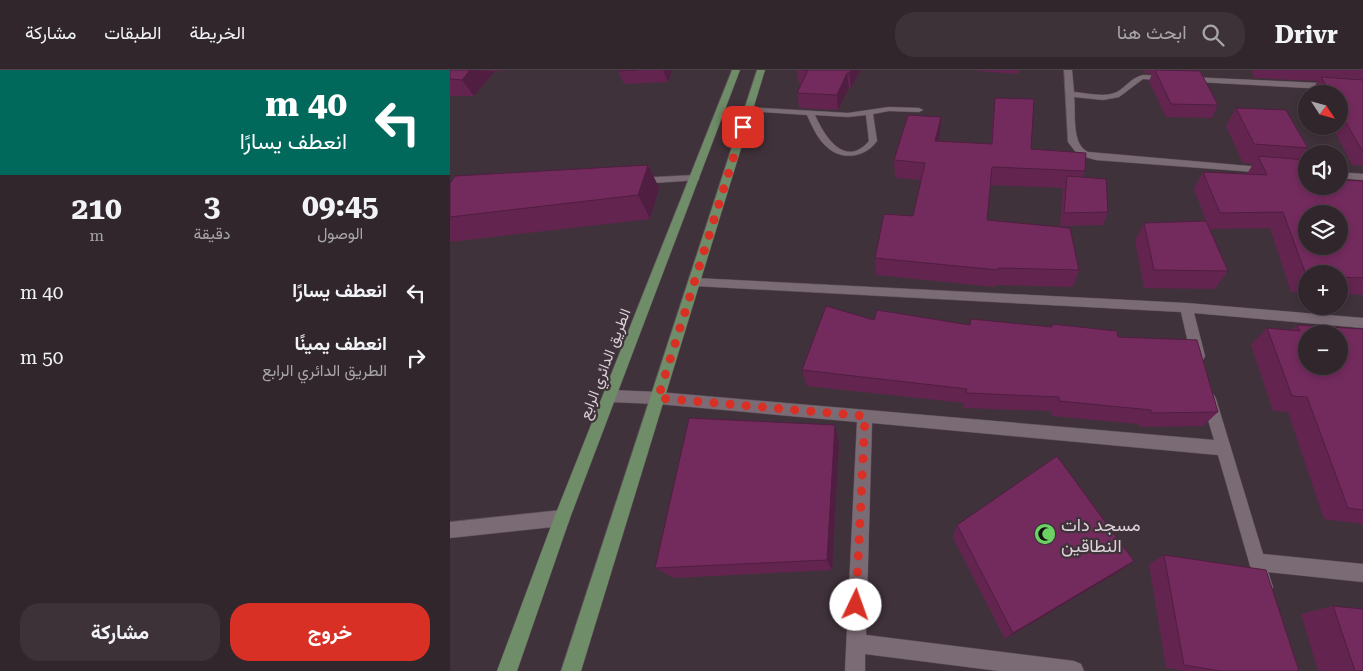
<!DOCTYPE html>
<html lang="ar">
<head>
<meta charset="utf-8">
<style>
  body { margin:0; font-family:"Roboto Serif",Vazirmatn,serif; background:#3c3238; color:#f1f3f6; direction:rtl; height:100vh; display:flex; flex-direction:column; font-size:19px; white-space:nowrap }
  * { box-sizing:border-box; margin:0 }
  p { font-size:16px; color:#a8a5a9 }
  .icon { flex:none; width:28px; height:28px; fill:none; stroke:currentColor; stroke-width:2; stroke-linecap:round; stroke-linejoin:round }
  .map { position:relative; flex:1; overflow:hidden; direction:ltr }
  .details { display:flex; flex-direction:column; background:#30262c; width:450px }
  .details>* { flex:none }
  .banner { background:#00695c; color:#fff; overflow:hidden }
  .needle { width:32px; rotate:126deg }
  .controls { position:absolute; left:848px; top:15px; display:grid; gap:10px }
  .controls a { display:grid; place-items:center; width:50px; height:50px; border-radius:50%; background:#30262c; box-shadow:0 2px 8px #0003,0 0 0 1px #4b4348; font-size:25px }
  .pin { position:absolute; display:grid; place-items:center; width:42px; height:42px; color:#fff; margin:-21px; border-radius:10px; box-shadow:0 2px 8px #0006 }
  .me { position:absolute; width:55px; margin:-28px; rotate:3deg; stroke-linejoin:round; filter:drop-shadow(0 0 4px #0008) }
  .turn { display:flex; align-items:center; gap:18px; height:105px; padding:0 20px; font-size:22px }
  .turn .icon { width:65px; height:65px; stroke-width:2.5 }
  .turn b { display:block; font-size:35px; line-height:42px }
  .eta { display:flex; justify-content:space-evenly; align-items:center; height:85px; text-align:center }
  .eta b { font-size:30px; font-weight:700; line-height:35px }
  .primary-button { display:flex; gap:10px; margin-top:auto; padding:10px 20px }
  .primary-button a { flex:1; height:58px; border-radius:20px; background:#d93025; color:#fff; font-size:20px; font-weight:700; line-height:58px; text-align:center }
  .primary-button a+a { background:#3c3238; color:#f1f3f6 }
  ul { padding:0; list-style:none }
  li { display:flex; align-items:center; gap:15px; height:65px; padding:0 20px }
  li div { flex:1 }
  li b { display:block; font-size:19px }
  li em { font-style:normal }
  header { display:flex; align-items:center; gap:30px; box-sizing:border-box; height:70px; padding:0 25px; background:#30262c; border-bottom:1px solid #4b4348 }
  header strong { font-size:24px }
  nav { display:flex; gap:28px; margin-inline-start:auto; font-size:18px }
  .search { width:350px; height:45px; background:#3c3238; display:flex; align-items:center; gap:12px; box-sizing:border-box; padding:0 18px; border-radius:20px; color:#a8a5a9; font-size:19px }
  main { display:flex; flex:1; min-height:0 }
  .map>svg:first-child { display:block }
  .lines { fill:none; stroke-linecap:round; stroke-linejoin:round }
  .service-casing { stroke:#5d5058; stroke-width:1 }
  .minor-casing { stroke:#5d5058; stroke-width:1 }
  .primary-casing { stroke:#5d5058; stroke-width:1 }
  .service { fill:#7b6b75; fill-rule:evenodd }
  .minor { fill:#7b6b75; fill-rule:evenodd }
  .primary { fill:#6e8d68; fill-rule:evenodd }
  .wall { fill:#632550 }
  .shaded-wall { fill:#501e41 }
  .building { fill:#732b5d; stroke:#501e41; fill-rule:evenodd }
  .route { stroke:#d93025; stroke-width:9; stroke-dasharray:0 16.2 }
  .labels { text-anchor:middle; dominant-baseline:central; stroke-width:4.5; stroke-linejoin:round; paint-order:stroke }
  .street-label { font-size:15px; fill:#dbd2d7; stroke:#40323b }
  .near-poi-label { font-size:18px; fill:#dbd2d7; stroke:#40323b; text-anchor:start }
</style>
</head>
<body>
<header>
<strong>Drivr</strong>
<div class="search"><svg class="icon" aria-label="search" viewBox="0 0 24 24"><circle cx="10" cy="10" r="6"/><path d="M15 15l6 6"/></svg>ابحث هنا</div>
<nav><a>الخريطة</a><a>الطبقات</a><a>مشاركة</a></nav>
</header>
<main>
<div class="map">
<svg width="913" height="601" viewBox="0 0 913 601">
  <rect width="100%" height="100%" fill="#40323b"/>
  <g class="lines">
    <g class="service-casing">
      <path id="service" d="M295 37 398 43 439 37 469 38 473 40 469 42 439 41 423 44 427 71C416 87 393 91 378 78 368 70 362 56 357 45L298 41H295ZM365 45 398 47 416 45 419 71C395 99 374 66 365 45Z"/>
    </g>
    <g class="minor-casing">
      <path id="minor" d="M614 0H622L624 22C637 23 655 28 667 22 677 16 681 8 693 5L913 15V21L693 9 669 27 653 30 624 27C626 44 621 74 638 82L822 98 823 100 818 103 646 90 628 85 618 72Z
        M889 102 913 104V110L889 108Z
        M245 105 249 106V110L188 114 183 111 188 108Z
        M245 208 736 233 913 248V258L744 243 755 286 753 290 748 291 743 290 741 286 731 242 245 216 239 212Z
        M160 320 208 322 764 370 752 329 754 325 759 323 764 325 766 329 813 484 913 494V512L818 502 823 517 820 523 814 526 808 523 768 385 422 353 416 565 624 591 631 594 634 601H549L415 584V601H395L407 352 208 334 160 332 155 330 153 326 155 322Z
        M112 440 118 442 120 448 118 454 112 456 0 468V452Z"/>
    </g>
    <g class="primary-casing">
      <path id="primary" d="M282 0H290L120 448 67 601H47L104 448Z
        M307 0H315L131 601H111Z"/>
    </g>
    <use href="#service" class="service"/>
    <use href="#minor" class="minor"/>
    <use href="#primary" class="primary"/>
  </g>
  <path class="wall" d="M0 0H62L45 1 24 26H0Z
    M168 0H222L218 12 174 14 168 1Z
    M347 0H411L401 18H399L388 40 349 38 347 23 351 15 349 14Z
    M527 0H569L568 4 527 1Z
    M694 0H742L768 35 762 48 716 47 699 11 702 4 696 3Z
    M801 0H913V96L902 95 885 62 886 60 884 56H889V24H864L862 20 868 11 805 8Z
    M545 28 581 79 635 101 633 107 658 142 653 155 610 156 613 118 540 115 537 150 629 200 623 217 545 215V217L426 205 425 188 463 146 471 110 445 108 444 90 490 64 488 71 541 74 543 45Z
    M786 38 858 78 850 90 856 116 913 111V225L889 224V204H856V222H841L820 158 760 159 778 201 765 219 694 218 685 171 694 153 756 151 744 119 753 102 797 104 803 94 793 93 776 56Z
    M198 95 209 118 200 149 0 172V113Z
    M521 249 601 257 602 254 668 267 768 342 753 356 689 357V354L602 346 601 341 513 338 514 333 357 316 352 300 424 250 520 255Z
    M847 255 913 259V454L874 449 838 342 823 341 801 275 817 258 841 260Z
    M385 355 389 373 382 500 224 508 205 498Z
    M507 455 684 491 555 569 503 468Z
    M714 485 849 601H735L716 598 699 494Z
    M883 536 913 601H868L851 544Z"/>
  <path class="shaded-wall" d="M20 0 45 1 24 26 12 10Z
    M213 0H222L218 12Z
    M401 0H411L401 18 399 3Z
    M397 3 399 18 388 40 387 25Z
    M491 47 490 64 485 88V71Z
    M198 95 209 118 200 149 188 125Z
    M385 355 389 373 382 500 377 490Z
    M684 491 668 502 555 569 563 563Z"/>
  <path class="building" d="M0 0H20L12 10 0 9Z
    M168 0H188L168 1Z
    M351 0H401L399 3H397L387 25 347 23 358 0Z
    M705 0 750 1 768 35 721 34Z
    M871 7 913 10V82L894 49H897L889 36V24H881Z
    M545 28 584 29 581 79 636 83 635 101 542 97 537 150 620 158 629 200 548 198V200L425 188 434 144 463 146 475 93 444 90 458 45 491 47 485 71 542 74Z
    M786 38 836 40 858 78 804 74Z
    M808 86 856 90V116H889V110L913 111V208L889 207V204H856V205L833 142 770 143 753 102 817 105ZM856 144H889V176H856Z
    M198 95 188 125 0 147V113L5 106Z
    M617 106 656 109 658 142 614 143Z
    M756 151 778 201 704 200 694 153Z
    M376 236 424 250 427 240 520 255 521 249 602 257V254L667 261 668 267 747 270 768 342 701 343V340L609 331V327L516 323 517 319 352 300Z
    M847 255 913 259V440L898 438 857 327 842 326 817 258 850 261ZM856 264H889V296H856Z
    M239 348 385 355 377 490 205 498Z
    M607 386 684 491 563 563 507 455Z
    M714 485 816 500 849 601H771L734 595Z
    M883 536 913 539V601H905Z"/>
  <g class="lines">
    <path class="route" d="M293 57 208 328 415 346 406 535"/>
  </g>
  <defs>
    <g id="mosque-disc" transform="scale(1.125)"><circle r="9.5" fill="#6cd362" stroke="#40323b"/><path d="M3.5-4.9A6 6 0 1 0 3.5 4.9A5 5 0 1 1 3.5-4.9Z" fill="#111"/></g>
  </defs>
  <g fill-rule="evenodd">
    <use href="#mosque-disc" x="595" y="464"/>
  </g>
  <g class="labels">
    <g class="street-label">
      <text transform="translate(155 294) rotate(-69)">الطريق الدائري الرابع</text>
    </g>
    <g class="near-poi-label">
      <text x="611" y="454">مسجد دات<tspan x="611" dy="21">النطاقين</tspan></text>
    </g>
  </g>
</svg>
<div class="controls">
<a><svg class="needle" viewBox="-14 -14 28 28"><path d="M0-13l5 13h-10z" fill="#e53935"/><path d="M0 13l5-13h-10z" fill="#a8a5a9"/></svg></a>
<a><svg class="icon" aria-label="sound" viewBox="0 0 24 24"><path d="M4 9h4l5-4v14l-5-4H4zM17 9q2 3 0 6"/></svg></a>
<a><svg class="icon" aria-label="layers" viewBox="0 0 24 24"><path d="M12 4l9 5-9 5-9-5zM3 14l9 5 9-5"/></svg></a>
<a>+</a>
<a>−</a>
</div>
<div class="pin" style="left:293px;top:57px;background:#d93025"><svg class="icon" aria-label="arrive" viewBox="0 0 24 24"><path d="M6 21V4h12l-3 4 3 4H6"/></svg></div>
<svg class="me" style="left:406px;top:535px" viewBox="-20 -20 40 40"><circle r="19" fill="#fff"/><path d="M0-13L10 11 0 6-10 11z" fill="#d93025"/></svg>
</div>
<section class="details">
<div class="banner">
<div class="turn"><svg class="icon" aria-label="left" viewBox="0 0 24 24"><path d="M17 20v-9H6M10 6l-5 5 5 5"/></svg><div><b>40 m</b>انعطف يسارًا</div></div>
</div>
<div class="eta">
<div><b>09:45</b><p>الوصول</p></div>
<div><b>3</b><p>دقيقة</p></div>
<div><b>210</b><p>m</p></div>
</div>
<ul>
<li><svg class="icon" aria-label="left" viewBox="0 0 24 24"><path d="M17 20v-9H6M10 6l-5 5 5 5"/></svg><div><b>انعطف يسارًا</b></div><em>40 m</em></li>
<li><svg class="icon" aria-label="right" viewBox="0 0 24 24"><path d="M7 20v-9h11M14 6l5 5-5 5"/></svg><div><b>انعطف يمينًا</b><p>الطريق الدائري الرابع</p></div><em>50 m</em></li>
</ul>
<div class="primary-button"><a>خروج</a><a>مشاركة</a></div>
</section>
</main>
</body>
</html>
